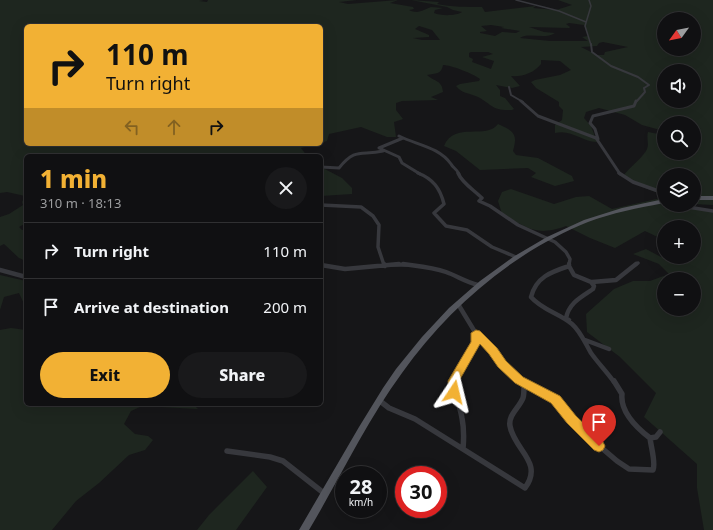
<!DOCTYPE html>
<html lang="en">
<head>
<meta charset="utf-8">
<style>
  body { margin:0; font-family:"Noto Sans",sans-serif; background:#19191b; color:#f1f3f6; height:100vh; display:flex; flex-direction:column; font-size:15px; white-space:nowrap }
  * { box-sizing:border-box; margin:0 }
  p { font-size:13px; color:#9c9d9f }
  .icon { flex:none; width:22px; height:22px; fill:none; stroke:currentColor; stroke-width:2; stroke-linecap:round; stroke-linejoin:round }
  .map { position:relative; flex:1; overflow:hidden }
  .side { position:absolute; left:24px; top:154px; width:299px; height:252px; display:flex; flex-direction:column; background:#101012; border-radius:6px; box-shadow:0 4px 16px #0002,0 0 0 1px #303032 }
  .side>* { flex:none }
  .banner { position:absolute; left:24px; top:24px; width:299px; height:122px; border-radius:6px; box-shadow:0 4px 16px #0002,0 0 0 1px #303032; background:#f2b134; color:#111; overflow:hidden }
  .needle { width:26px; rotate:237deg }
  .buttons { position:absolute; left:657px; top:12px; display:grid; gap:8px }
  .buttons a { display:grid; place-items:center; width:44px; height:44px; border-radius:50%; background:#101012; box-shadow:0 4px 16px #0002,0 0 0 1px #303032; font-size:20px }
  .speed { position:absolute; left:335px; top:466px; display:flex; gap:8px; font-size:20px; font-weight:700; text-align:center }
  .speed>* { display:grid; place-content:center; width:52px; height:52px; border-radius:50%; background:#101012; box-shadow:0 4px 16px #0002,0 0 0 1px #303032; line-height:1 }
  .speed small { font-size:10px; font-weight:400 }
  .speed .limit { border:6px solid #d22; background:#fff; color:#111 }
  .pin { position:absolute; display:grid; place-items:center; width:34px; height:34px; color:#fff; margin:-41px -17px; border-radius:50% 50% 50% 0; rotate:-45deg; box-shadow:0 0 4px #0007 }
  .pin .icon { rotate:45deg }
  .me { position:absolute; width:44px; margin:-22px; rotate:10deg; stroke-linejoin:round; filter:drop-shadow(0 0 3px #0008) }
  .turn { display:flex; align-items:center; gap:14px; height:84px; padding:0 16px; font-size:18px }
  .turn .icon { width:52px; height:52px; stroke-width:2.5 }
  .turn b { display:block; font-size:28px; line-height:34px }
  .lanes { display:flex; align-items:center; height:38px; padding:0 16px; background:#0003; justify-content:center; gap:20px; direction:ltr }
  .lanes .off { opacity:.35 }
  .round { display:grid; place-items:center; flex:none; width:42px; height:42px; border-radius:21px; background:#19191b }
  .headline { display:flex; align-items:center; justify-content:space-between; height:68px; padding:0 16px }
  h1 { font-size:24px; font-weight:800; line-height:30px; color:#f2b134 }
  .action { display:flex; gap:8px; margin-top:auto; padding:8px 16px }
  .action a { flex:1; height:46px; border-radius:24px; background:#f2b134; color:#111; font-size:16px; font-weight:800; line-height:46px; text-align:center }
  .action a+a { background:#19191b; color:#f1f3f6 }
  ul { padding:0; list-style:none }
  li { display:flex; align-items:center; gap:12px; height:56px; padding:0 16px; border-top:1px solid #303032 }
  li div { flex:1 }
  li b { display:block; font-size:15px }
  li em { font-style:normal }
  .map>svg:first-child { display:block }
  .green { fill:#1e261f; fill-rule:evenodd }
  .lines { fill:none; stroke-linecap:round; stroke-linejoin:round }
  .minor-far5 { stroke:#37383d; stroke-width:1.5 }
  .minor-far4 { stroke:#37383d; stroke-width:2 }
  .minor-far3 { stroke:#37383d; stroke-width:3 }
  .minor-far2 { stroke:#37383d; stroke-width:3.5 }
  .minor-far1 { stroke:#37383d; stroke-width:4.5 }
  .minor { stroke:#37383d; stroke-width:5.5 }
  .primary { fill:#53555c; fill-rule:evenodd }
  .route { fill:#f2b134; stroke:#9d7322 }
</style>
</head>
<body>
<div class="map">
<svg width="713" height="530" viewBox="0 0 713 530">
  <rect width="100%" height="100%" fill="#161618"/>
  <path class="green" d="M0 0H204L199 1 207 2 208 0H357L339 2 348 4 398 0 390 3 413 7 414 9 409 10C419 15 424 9 431 7L443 8 435 10 434 13C441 16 456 16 462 12L453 10 447 7 411 0 439 2 437 4C452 7 466 7 482 7L485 12 536 6 533 8 556 10 572 5 558 0H713V205L694 204V175H664V205H692L693 208 713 212V530H704L697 488V464L644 417 656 393 620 357 587 332 586 314 614 289 633 281H650L669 274 659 264 633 254 646 249 661 257H694V227H664V240L645 231 615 248 590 238 566 226C536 237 528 228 502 214L498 201 502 192 511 189 554 204 576 197 589 196 612 209 661 198 663 195 645 188 623 176C630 167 640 160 646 151 650 145 646 139 648 132L664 135V153H694V123H664V131L642 125 625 115 599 108 586 112 584 118 591 126 597 142C580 141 572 129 555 133V125L562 120 563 110 559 106V102L536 88 531 82 535 80 560 75 571 70 560 61 541 60V64C534 73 522 77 511 76L520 86 512 88 496 85 500 90V96L505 98 514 109 512 110C492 111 493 105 478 97 470 93 462 94 456 86L460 84 479 81 480 79C474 74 451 65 443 65 441 75 436 73 427 75 435 82 442 80 443 92L431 97 438 100 402 101 396 103V110L403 119 394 122 396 137H387L361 127 329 134 327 141 321 143V26H26V144H317L301 148 307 156H26V223L19 227 22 230H26V261L19 258 4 244 0 246V217L9 214 23 205 22 202 25 196 7 192 0 193ZM664 19H694V32L698 34 694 35V49H664ZM569 23 584 25 588 36 582 37 588 41H550L520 38C528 32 545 40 555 33L544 32 529 27 569 28 570 27 566 24ZM491 25 504 27 501 28 520 31 516 33 502 32 495 36 480 33V32L487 31 481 26ZM419 26 432 30 440 40H422L413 38 429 37V35L415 29ZM603 42 628 47 605 52 604 55H597L581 47 597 46 599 43ZM488 52 493 54 482 57 494 61 491 69 472 62 473 59 469 57V53L471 52ZM664 71H694V101H664ZM664 279H694V309H664Z
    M498 124C514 131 518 134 513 151L516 155 538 158 572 176 574 181 555 186 531 177 536 173 528 168 480 170 456 151 444 146C454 121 487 140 498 124Z
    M321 167 342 178 352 188V194L321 196Z
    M0 275 26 281V308L19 293 4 297 0 310Z
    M11 328 26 330V404H193L198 409 142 406 131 411 124 424 135 434 148 436 153 440 145 450 129 455 99 483 76 501 52 530H0V330Z
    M253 471 267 487 236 530H197L209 515Z"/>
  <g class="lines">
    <path class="minor-far5" d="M516 0 559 11 586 22
      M589 0 591 6 585 26 591 45"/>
    <path class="minor-far4" d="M591 44 592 52 611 66 638 77 649 85 644 88 645 92 636 102
      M509 87 511 95 523 102"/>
    <path class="minor-far3" d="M521 101 538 116 596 138 620 174
      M399 136C417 145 439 147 451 164 453 168 457 169 459 174
      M403 138 379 148 399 157 402 163 420 174
      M598 139 595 129 590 123 593 116 634 106 636 101
      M321 167 339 168C356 147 361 156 383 151"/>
    <path class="minor-far2" d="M418 173C433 179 440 188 444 204L434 213 446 226 467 230 492 247 516 257
      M458 173C462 183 474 190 482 198L479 201 490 206 518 225 555 242 566 252 570 259 569 265
      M619 173 633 182 664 193
      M321 205 361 207 373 216 379 225 378 247 384 265
      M675 205 713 211
      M388 265H411
      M635 265 638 263"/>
    <path class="minor-far1" d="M384 264 385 266
      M403 264C417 266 432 267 446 272 457 276 466 282 478 285
      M569 264V266C551 272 536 277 531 297 542 310 559 313 572 324 581 332 585 343 591 353 598 363 607 372 614 382
      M321 265 345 269 399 264
      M569 266 574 275 591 282 594 286 593 289C581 297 569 303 566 318L569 320
      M0 270 26 277
      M592 282 616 280 636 264
      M458 304 478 337 493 351 502 364 520 382
      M585 340 609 349
      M520 380 523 382
      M453 382 474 348 476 334"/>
    <path class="minor" d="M453 381C454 394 460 405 462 418 464 428 464 438 463 449
      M522 381 556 400 590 438 617 461 629 469 653 470C656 463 651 447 650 438
      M614 381 622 394C620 412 637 428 650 438L656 437 660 432
      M380 401 389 408 415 419 525 488C544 462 514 450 510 426 508 415 519 408 523 398 524 395 524 390 524 386L519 381
      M227 451 270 457 283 461 325 494"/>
    <path class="primary" d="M694 196H713V200H694Z
      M664 199V203C638 208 612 213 588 222 513 252 448 308 402 373 366 422 340 478 309 530H299L359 427 383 388 396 369 422 337 449 308 480 281 513 257 547 237 584 220 622 208Z"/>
  </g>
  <path class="route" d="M476 330 480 331 497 348 506 361 523 377 560 396 576 416 603 442 605 446 603 450 599 452 594 450 567 423 551 403 515 383 498 367 489 354 480 344 459 381 460 392 458 395H450L448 381 468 347 471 342V333Z"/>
</svg>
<div class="buttons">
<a><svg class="needle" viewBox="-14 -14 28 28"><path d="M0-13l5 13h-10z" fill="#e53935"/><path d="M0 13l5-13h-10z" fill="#9c9d9f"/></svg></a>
<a><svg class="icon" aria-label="sound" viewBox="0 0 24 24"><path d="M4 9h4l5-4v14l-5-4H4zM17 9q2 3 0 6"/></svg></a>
<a><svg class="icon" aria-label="search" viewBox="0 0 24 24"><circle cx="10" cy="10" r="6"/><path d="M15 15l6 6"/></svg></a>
<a><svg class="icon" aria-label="layers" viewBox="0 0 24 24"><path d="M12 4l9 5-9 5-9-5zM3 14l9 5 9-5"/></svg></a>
<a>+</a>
<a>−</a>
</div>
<div class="speed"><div>28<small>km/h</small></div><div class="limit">30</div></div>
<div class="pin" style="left:599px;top:446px;background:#d93025"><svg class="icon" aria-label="arrive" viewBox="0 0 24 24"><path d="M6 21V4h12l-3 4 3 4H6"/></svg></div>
<svg class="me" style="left:454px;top:392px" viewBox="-20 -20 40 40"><path d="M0-17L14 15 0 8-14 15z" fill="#f2b134" stroke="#fff" stroke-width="4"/></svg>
<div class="banner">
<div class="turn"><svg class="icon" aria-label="right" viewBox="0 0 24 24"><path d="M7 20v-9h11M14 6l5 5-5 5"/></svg><div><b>110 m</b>Turn right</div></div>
<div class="lanes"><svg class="icon off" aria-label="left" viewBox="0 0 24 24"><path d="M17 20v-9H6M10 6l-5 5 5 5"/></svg><svg class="icon off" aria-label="ahead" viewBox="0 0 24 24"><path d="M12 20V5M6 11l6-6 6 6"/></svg><svg class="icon" aria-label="right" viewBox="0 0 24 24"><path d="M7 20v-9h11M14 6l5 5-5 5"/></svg></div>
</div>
<section class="side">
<div class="headline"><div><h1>1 min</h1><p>310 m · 18:13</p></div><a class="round"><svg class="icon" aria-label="close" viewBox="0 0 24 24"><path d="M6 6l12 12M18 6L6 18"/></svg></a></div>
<ul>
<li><svg class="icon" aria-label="right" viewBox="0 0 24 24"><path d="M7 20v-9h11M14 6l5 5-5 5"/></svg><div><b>Turn right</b></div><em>110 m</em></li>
<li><svg class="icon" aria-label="arrive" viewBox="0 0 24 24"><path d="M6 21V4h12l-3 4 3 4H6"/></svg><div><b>Arrive at destination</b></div><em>200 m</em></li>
</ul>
<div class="action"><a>Exit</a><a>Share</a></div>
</section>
</div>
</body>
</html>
